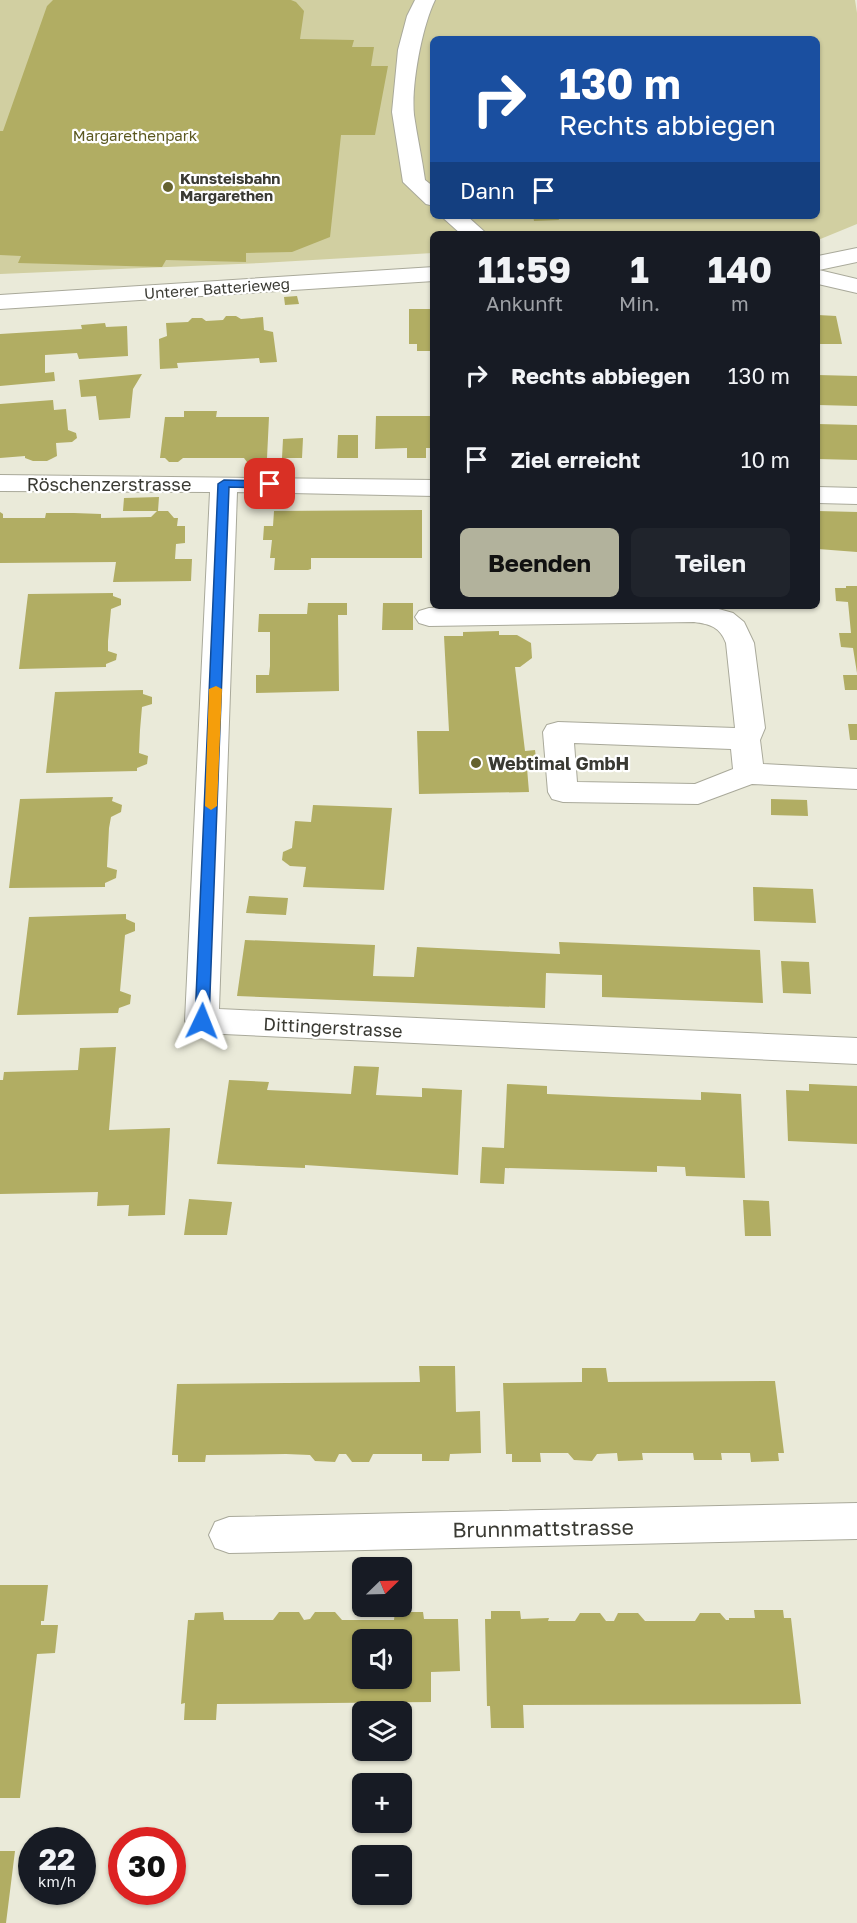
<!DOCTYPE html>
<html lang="de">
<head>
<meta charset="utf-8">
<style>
  body { margin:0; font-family:"Golos Text",sans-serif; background:#20242c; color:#f1f3f6; height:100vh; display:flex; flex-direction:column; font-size:22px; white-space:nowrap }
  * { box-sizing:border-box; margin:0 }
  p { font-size:20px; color:#9ea1a6 }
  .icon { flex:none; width:33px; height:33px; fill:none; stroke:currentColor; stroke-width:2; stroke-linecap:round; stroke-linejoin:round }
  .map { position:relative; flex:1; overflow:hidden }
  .side { position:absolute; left:430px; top:231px; width:390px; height:378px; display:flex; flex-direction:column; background:#171b24; border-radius:9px; box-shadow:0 2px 4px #0004 }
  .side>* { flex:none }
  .top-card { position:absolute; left:430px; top:36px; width:390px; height:183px; border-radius:9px; box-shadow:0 2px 4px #0004; background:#1a4fa0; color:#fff; overflow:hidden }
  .needle { width:39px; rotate:67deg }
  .controls { position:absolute; left:352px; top:1557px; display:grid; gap:12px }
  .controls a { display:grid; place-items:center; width:60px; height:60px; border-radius:9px; background:#171b24; box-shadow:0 2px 4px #0004; font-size:30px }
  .speed { position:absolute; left:18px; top:1827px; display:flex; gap:12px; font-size:30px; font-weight:700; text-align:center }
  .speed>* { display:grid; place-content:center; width:78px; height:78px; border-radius:50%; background:#171b24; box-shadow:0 2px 4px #0004; line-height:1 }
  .speed small { font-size:15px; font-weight:400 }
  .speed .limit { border:9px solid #d22; background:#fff; color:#111 }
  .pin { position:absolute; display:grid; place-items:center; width:51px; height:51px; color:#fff; margin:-26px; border-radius:12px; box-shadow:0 3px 9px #0006 }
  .me { position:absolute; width:66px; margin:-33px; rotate:2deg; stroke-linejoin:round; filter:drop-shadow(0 0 4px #0008) }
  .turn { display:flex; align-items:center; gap:21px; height:126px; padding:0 30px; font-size:27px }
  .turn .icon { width:78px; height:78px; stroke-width:2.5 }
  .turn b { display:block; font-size:42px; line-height:51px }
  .then { display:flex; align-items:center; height:57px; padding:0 30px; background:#0003; gap:12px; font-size:22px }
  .eta { display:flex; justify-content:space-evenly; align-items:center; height:102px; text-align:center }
  .eta b { font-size:36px; font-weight:700; line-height:42px }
  .button { display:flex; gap:12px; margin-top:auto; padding:12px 30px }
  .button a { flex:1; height:69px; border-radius:9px; background:#b2b29c; color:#111; font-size:24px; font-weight:700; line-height:69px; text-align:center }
  .button a+a { background:#20242c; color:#f1f3f6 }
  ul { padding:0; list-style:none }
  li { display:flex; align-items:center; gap:18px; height:84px; padding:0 30px }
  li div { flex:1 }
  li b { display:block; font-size:22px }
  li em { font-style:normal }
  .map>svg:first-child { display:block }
  .green { fill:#d1cfa1; fill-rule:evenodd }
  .building { fill:#b1ad63; fill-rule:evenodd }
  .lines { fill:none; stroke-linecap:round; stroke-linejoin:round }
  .minor-casing { stroke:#a9a99a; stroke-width:2 }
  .minor { fill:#fff; fill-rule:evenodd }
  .route { fill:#1a73e8; stroke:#114b97; stroke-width:1.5 }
  .slow { fill:#f59e0b }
  .poi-dot { fill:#65622e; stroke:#fff; stroke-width:2 }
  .labels { text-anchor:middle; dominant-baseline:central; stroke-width:4.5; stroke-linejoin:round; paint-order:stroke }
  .far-park-label { font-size:15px; fill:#5b5820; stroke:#fff }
  .far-poi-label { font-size:15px; font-weight:bold; fill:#3a3a33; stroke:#fff; text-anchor:start }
  .far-street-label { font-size:15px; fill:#3a3a33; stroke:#fff }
  .street-label { font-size:18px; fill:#3a3a33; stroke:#fff }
  .poi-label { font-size:18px; font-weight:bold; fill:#3a3a33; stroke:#fff; text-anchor:start }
  .near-street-label { font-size:21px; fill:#3a3a33; stroke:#fff }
</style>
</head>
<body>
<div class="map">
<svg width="857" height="1923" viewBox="0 0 857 1923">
  <rect width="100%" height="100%" fill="#eaead9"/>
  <path class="green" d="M0 0H855L857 13V224L818 240V234H434L433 253 261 263 0 274ZM434 39H818V216H434Z"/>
  <path class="building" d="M53 0H291L296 2 304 11 300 39 354 40 352 47H374L371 66H388L375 135H341L330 237 292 252 246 253V262L166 260 162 267 18 263 21 256 0 255V131H3L47 6Z
    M533 216H558L559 220 534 221Z
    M297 296 299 304 285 305 284 297Z
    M434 306V351H417V344H409V309H431Z
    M818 315 836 316 842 344H818Z
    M226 316H236L241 319 263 317 264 330 273 332 277 362 260 363 259 358 177 363 178 368 160 369 159 339 167 336 166 323 188 322 192 318H202L206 321 223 320Z
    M105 323 106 327 127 326 128 356 79 359 77 353 45 355V373L54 372 55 381 0 386V334L82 329 81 325Z
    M142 374 133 389 130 418 99 420 96 396 81 397 79 380Z
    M818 375 857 376V406L818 405Z
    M53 400 54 410 66 409 68 430 76 433 77 438 72 442 56 443 57 456 47 461H33L25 458V456L0 458V404Z
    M184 411H217L216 417H269L267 458H260L256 462H247L244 458H183L178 462H169L165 458H160L165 417H184Z
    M376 416H434V448H426V458H407V448L375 449Z
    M818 424 857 425V460L818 459Z
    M338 435H358V458H337Z
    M303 438 302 458H282L283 439Z
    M159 497 158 511H168L174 518H178L177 526H185V543L176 544 175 559H192L191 581 113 582 116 562 0 563V512L3 514V518H45L46 513H74L101 514V518L151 517 157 511H123L124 498Z
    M422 510V558H311V569L308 570H274L275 558H270L272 540H263L264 526H273L274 511Z
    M818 511 857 512V552L818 549Z
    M846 586H857V673L853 648 841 647 839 633H851L848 602 836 601 835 588H846Z
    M113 593V596L121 599V605L111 609 108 641V651L117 654 116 660 106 664V667L19 669 28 594Z
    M308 603H347V615H338L339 691 256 693V675H269L270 666V632H258L259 614H307Z
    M383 603H413V630H382Z
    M499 631V635H517L531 643 532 658 520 667H515L525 751 535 750 536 758 537 767 527 768 529 792 419 794 417 731H449L444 636H463V632Z
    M843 675H857V690H845Z
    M143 690V694L152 697V704L142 707 140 730 139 753 148 756 147 764 137 768V771L46 773 55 692Z
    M848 724H857V740H850Z
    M113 797 112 801 122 805 121 812 111 817 109 828 107 867 117 870 116 878 105 883V887L9 888 20 799Z
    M771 799 807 800 808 816 771 815Z
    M313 805 392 808 384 890 303 887 306 867 290 866 282 860 283 852 292 848 295 821 311 822Z
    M753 887 813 889 816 923 754 921Z
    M249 896 288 898 286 915 246 913Z
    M126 914V919L135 923V931L125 935 120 991 131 995 130 1004 119 1008 118 1013 17 1015 29 917Z
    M245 940 375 945 373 976 414 977 417 947 560 954 559 942 760 950 763 1003 602 997V975L546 973 545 1008 237 996Z
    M781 961 809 962 811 994 783 993Z
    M116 1047 109 1130 170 1128 165 1215 128 1216 129 1205 97 1206 98 1192 0 1194V1080H3L4 1072 78 1070 80 1048Z
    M354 1066 379 1067 376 1095 422 1097V1088L462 1090 458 1175 305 1165V1168L217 1164 229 1080 269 1082 267 1090 351 1094Z
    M507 1084 547 1086V1094L613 1097 701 1100V1092L741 1094 745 1178 686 1176 685 1167 657 1166V1172L505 1168 504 1184 480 1183 482 1147 504 1148Z
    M809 1084 857 1086V1144L788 1141 786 1090 809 1091Z
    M189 1199 232 1202 227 1235H184Z
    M743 1200 769 1201 771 1236H745Z
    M419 1366H455L456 1412 480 1411 481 1453 450 1454 449 1461H422V1454H373L369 1462H352L346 1454H339L335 1462 315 1461 310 1455 286 1454 206 1455 205 1462H178V1455H172L177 1384 420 1382Z
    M582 1368H606L608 1382 775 1381 784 1453H778L779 1461 751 1462 750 1453H721L722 1460H694L693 1453H642L643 1460 618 1461 617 1453 597 1454 592 1461 574 1460 568 1453H540L541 1462H512V1454H506L503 1383 582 1382Z
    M0 1585H48L44 1621H41V1625H58L55 1653 37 1654 20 1798H0Z
    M754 1610H783L784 1618H791L801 1704 523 1705 524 1728H491L490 1706H487L485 1619H491V1611H520L521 1619 549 1618 548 1621H575L580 1613H600L606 1621H614L618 1613H638L645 1621H695L700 1613H720L726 1620H729V1618H755Z
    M223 1612 224 1620H273L279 1612H299L304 1620 310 1619 315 1612H335L342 1620H394L395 1612H423L424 1619H458L460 1671 431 1672V1702L217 1704 216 1720H184L185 1703 181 1704 188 1620H194L195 1613ZM363 1640H402V1678H363Z
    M0 1851H15L6 1923H0Z"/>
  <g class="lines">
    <g class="minor-casing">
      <path id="minor" d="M415 0H435C422 27 411 85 414 115 417 136 422 158 425 180L434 187V206L426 204 403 182 392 112 398 50 407 16Z
        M441 216H467L487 234H461Z
        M857 248V262L819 270 857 279V293L818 284V256Z
        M434 267V281L0 309V295Z
        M0 475 434 480V496L237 492 219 1009 857 1038V1064L202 1033 190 1030 185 1021 210 492 0 491Z
        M818 487 857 488V504L818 503Z
        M571 606H708L733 613 744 622 754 643 765 728 760 740 763 764 857 769V789L752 784 698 804 563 802 552 799 548 792 543 732 547 725 558 722 735 728 726 643C720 627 710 624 694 622L429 626 419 623 415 617 419 611 429 608ZM574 743 731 749 733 769 695 784 577 782Z
        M857 1503V1539L229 1553 215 1548 209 1535 215 1522 229 1517Z"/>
    </g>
    <use href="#minor" class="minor"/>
  </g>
  <path class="route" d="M224 480 270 481 276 484 270 488 229 487 209 1021 202 1026 195 1021 218 484Z"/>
  <path class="slow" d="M216 686 222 689 217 806 211 810 205 806 209 689Z"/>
  <g class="poi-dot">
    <circle cx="168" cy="187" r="6"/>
    <circle cx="476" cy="763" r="6"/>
  </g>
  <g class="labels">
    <g class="far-park-label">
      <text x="135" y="135">Margarethenpark</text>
    </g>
    <g class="far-poi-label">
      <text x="180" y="178">Kunsteisbahn<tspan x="180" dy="17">Margarethen</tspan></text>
    </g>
    <g class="far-street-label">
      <text transform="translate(217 288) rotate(-4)">Unterer Batterieweg</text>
    </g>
    <g class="street-label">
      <text x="109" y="484">Röschenzerstrasse</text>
      <text transform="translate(333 1027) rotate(3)">Dittingerstrasse</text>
    </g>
    <g class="poi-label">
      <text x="488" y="763">Webtimal GmbH</text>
    </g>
    <g class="near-street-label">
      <text transform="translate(543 1528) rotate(-1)">Brunnmattstrasse</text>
    </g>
  </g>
</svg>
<div class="controls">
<a><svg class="needle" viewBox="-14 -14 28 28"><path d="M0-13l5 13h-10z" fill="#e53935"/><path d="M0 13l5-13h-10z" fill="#9ea1a6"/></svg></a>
<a><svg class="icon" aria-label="sound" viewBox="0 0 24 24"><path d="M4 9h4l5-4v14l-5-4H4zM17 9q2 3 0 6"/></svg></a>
<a><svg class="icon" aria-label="layers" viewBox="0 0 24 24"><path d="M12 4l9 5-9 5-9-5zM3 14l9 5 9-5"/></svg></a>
<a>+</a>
<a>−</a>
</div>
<div class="speed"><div>22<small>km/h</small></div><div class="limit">30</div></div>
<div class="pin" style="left:270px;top:484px;background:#d93025"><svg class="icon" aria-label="arrive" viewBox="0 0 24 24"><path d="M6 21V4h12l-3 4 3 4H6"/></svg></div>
<svg class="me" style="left:202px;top:1021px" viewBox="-20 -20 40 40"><path d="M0-17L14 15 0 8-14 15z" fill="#1a73e8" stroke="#fff" stroke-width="4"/></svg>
<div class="top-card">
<div class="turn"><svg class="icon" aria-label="right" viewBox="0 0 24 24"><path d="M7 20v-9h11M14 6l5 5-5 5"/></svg><div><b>130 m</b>Rechts abbiegen</div></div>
<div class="then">Dann<svg class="icon" aria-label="arrive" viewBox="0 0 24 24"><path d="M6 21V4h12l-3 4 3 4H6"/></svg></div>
</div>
<section class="side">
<div class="eta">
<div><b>11:59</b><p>Ankunft</p></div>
<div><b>1</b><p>Min.</p></div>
<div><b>140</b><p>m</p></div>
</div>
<ul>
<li><svg class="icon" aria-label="right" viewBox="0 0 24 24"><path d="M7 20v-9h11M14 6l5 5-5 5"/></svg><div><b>Rechts abbiegen</b></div><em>130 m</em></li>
<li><svg class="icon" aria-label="arrive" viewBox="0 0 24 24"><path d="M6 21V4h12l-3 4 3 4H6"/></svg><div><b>Ziel erreicht</b></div><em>10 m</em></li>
</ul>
<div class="button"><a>Beenden</a><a>Teilen</a></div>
</section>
</div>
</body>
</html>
